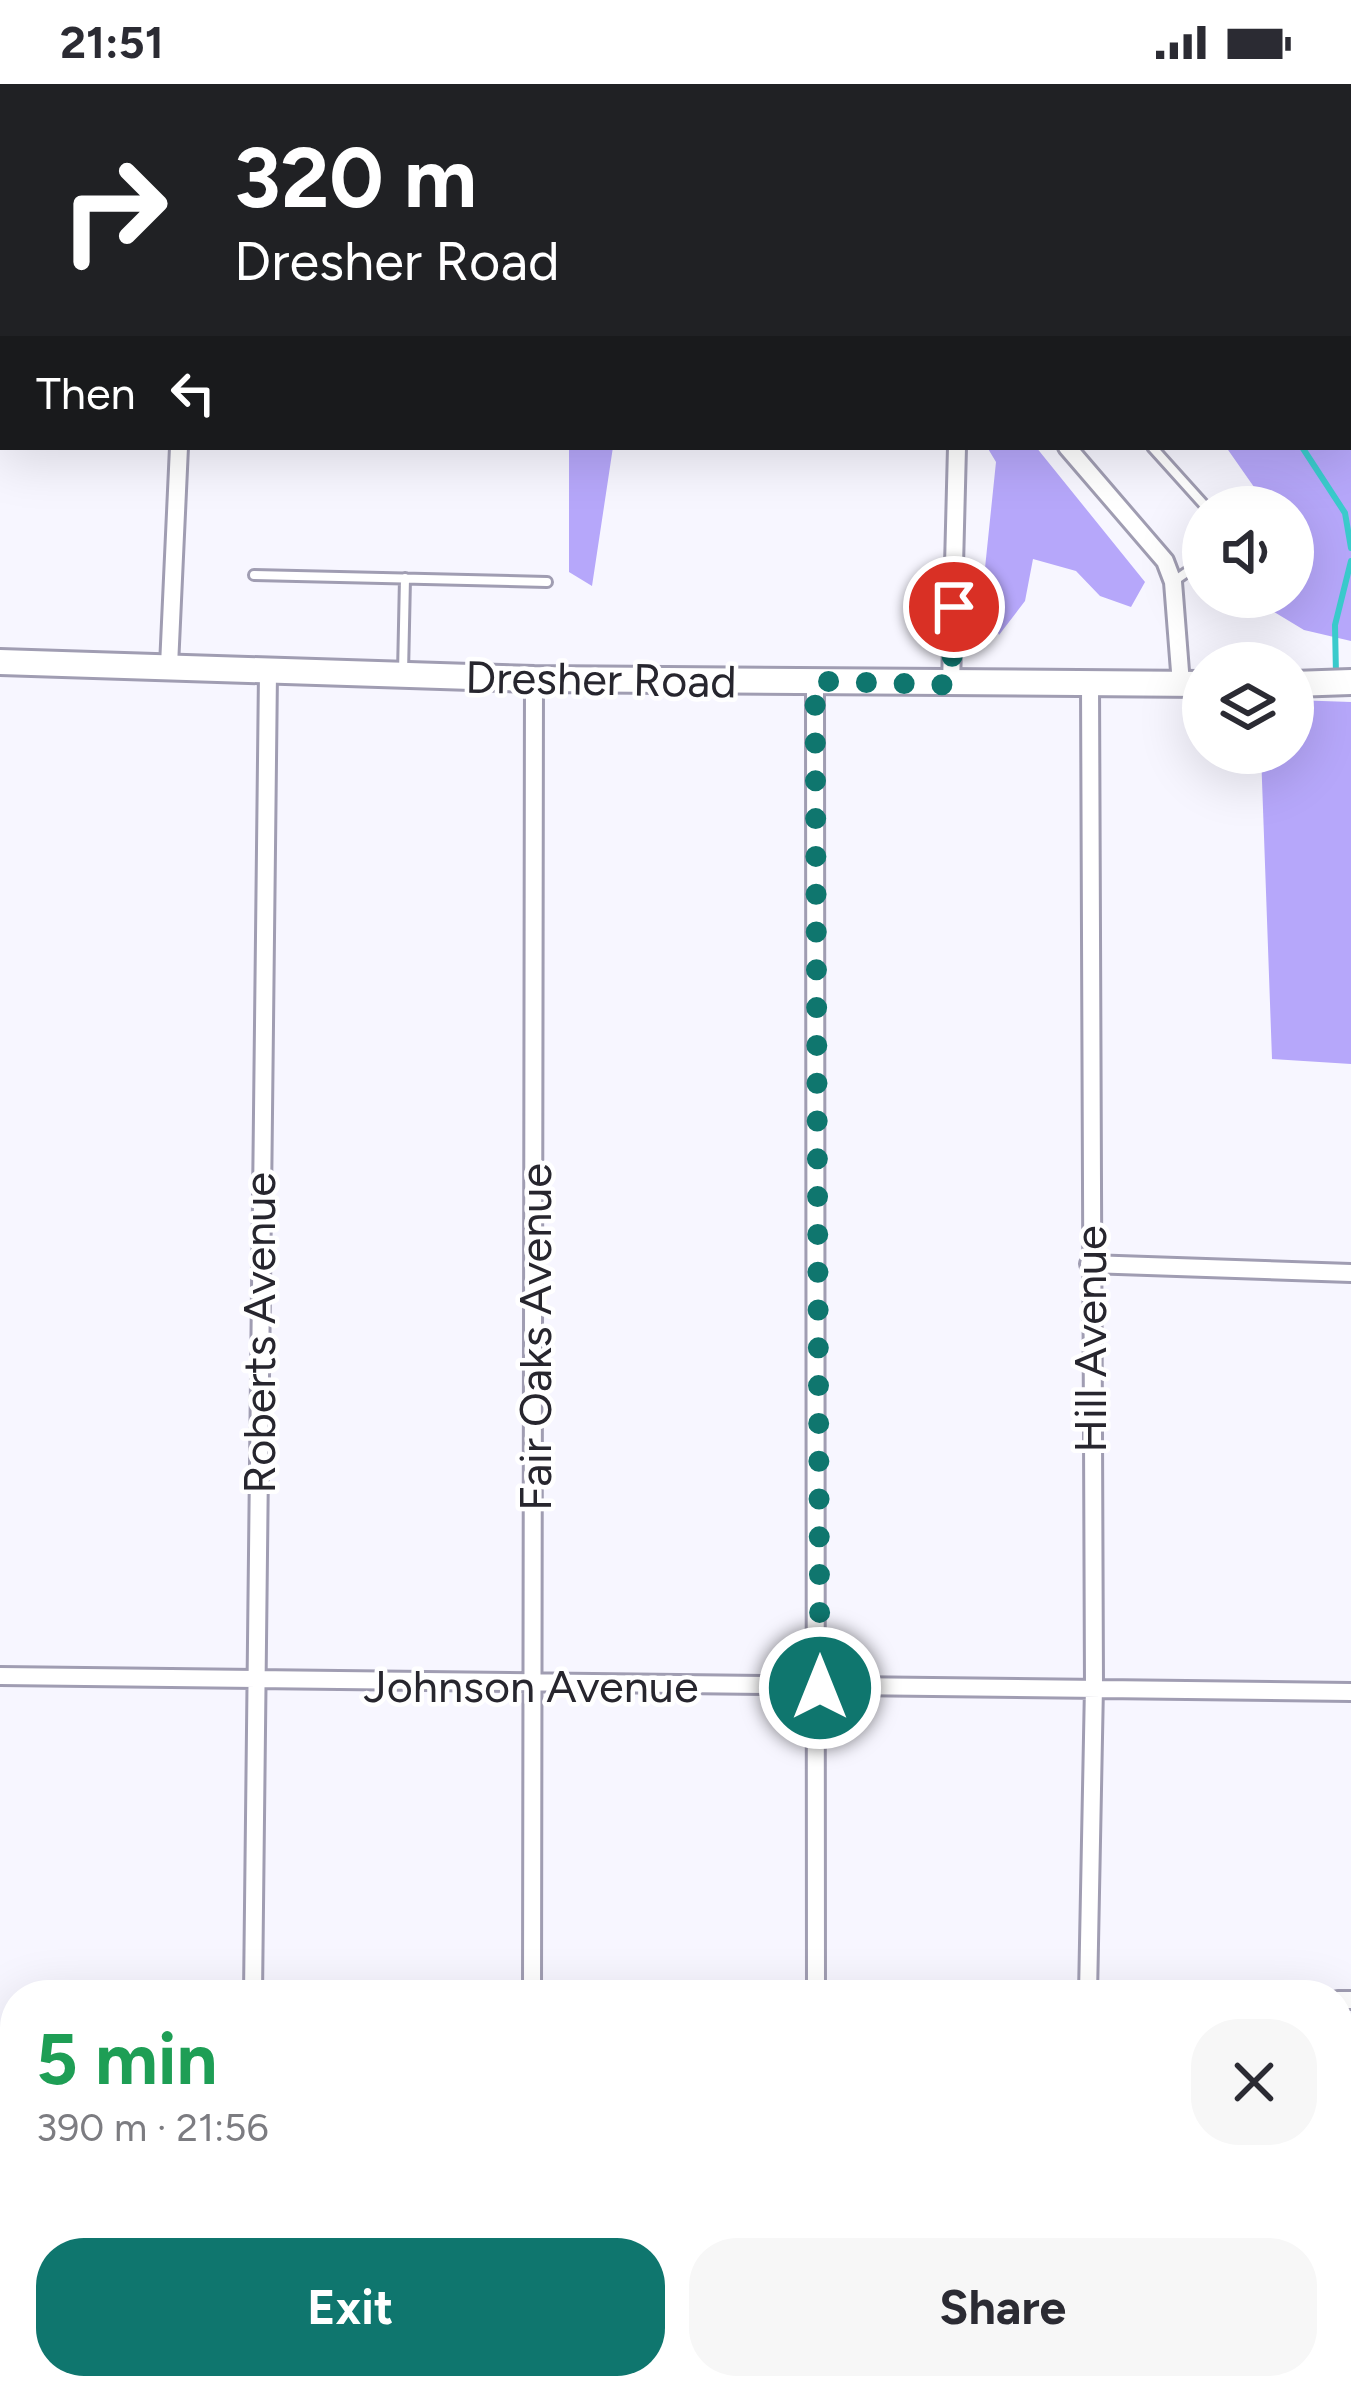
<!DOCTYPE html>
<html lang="en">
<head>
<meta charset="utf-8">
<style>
  body { margin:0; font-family:Figtree,sans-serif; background:#f7f7f7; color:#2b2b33; height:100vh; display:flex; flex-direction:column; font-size:45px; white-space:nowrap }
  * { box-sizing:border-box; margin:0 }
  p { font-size:39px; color:#7c7c81 }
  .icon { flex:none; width:66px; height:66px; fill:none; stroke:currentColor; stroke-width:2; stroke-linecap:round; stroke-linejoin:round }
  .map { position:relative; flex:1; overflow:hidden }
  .side { position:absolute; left:0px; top:1896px; width:1353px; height:420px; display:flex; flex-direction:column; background:#fff; border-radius:48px 48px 0 0; box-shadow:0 12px 48px #0002 }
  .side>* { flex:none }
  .banner { position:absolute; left:0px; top:0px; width:1353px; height:366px; box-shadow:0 12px 48px #0002; background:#202124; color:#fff; overflow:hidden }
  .tools { position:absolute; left:1182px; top:402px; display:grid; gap:24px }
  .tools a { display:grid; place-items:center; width:132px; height:132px; border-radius:50%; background:#fff; box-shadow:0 12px 48px #0002; font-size:60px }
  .pin { position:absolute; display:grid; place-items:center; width:102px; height:102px; color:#fff; margin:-51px; border:6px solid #fff; border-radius:50%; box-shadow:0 3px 12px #0007 }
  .me { position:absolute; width:132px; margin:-66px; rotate:0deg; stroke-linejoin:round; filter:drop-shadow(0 0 9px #0008) }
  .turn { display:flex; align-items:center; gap:42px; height:252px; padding:0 36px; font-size:54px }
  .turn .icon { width:156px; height:156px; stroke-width:2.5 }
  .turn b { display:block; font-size:84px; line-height:102px }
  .then { display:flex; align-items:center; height:114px; padding:0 36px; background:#0003; gap:24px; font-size:45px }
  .round { display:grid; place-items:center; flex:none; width:126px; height:126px; border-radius:48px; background:#f7f7f7 }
  .overview { display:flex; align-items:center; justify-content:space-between; height:204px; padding:0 36px }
  h1 { font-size:72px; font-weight:700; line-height:90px; color:#1e9e55 }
  .action { display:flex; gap:24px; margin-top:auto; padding:24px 36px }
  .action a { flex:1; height:138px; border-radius:48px; background:#0f766e; color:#fff; font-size:48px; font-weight:700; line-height:138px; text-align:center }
  .action a+a { background:#f7f7f7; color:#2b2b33 }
  .status { display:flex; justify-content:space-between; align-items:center; height:84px; padding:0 60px; background:#fff; direction:ltr }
  .status svg { height:33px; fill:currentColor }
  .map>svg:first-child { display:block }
  .built { fill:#eae8fa }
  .forest { fill:#b6a7fa }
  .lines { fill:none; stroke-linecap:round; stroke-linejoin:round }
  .stream { stroke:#3acbcc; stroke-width:6 }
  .lane-casing { stroke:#a09db2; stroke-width:14 }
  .street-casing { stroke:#a09db2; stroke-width:22 }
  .secondary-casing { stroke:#a09db2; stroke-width:30 }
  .lane { stroke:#fff; stroke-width:8 }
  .street { stroke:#fff; stroke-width:16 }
  .secondary { stroke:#fff; stroke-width:24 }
  .route { stroke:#0f766e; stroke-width:21; stroke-dasharray:0 37.8 }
  .labels { text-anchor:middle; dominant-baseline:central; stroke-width:9; stroke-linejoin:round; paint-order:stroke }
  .street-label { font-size:45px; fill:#27262e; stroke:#fff }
</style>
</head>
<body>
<div class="status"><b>21:51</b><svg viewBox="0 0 49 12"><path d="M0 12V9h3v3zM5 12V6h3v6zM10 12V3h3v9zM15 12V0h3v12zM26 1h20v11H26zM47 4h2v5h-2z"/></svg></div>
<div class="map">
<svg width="1351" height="2316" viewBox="0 0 1351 2316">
  <rect width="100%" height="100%" fill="#f7f6ff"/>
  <path class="built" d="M1221 0H1351V379L1350 3Z"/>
  <path class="forest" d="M227 0H1226L227 3Z
    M1350 327 1351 333V557L1304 546 1254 516 1293 513V423H1268L1226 363H1350Z
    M569 363H613L592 502 569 488Z
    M987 363H1036L1145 498 1131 523 1100 512 1076 487 1033 475 1025 517 999 551 982 513 996 378Z
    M1293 616 1351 618V980L1272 975 1261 669H1293Z"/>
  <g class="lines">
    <path class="stream" d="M1102 0 1105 3
      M1302 363 1345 429 1351 464
      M1336 591 1335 541 1351 477"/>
    <g class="lane-casing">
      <path id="lane" d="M1152 363 1206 423
        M254 491 547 498
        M1174 497 1203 477
        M403 589 405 494
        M1338 2110H1351
        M1338 2274 1351 2264
        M1045 2316 1064 2301
        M1299 2316 1304 2301"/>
    </g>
    <g class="street-casing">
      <path id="street" d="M196 3V0
        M1067 363 1165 477 1173 498 1181 600
        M169 582 179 363
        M815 597 816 1911
        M951 601 957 363
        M1089 1180 1351 1189
        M0 1592 1351 1608
        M253 1911 268 588
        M532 1911 534 595
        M1088 1911 1094 1602 1090 599
        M1338 1916H1351
        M0 2034H15
        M251 2301V2316
        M529 2316V2301
        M810 2316V2301"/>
    </g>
    <g class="secondary-casing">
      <path id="secondary" d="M0 578 534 595 1203 600
        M1293 600 1351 598"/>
    </g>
    <use href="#lane" class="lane"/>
    <use href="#street" class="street"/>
    <use href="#secondary" class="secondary"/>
  </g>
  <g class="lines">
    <path class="route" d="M820 1604 815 597 951 601 954 523"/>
  </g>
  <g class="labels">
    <g class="street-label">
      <text transform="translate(601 595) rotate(1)">Dresher Road</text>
      <text transform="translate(259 1249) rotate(-90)">Roberts Avenue</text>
      <text transform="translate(535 1253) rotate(-90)">Fair Oaks Avenue</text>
      <text transform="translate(1090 1255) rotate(-90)">Hill Avenue</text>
      <text x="531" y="1602">Johnson Avenue</text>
    </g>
  </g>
</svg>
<div class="tools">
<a><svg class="icon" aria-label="sound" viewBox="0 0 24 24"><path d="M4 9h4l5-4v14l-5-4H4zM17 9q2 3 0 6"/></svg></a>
<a><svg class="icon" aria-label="layers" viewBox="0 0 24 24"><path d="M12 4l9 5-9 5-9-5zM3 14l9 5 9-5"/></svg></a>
</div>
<div class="pin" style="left:954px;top:523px;background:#d93025"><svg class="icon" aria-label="arrive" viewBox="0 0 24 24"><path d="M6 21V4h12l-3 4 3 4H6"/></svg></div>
<svg class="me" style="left:820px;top:1604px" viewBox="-20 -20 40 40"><circle r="17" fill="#0f766e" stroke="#fff" stroke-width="3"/><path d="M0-11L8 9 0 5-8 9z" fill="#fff"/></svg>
<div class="banner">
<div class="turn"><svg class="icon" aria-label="right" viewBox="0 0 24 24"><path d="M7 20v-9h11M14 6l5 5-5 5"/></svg><div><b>320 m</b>Dresher Road</div></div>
<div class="then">Then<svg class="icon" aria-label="left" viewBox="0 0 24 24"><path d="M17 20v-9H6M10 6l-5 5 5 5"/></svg></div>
</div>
<section class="side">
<div class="overview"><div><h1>5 min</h1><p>390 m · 21:56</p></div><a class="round"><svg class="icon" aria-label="close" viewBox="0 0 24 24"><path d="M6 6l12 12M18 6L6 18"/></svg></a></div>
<div class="action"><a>Exit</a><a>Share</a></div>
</section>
</div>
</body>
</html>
